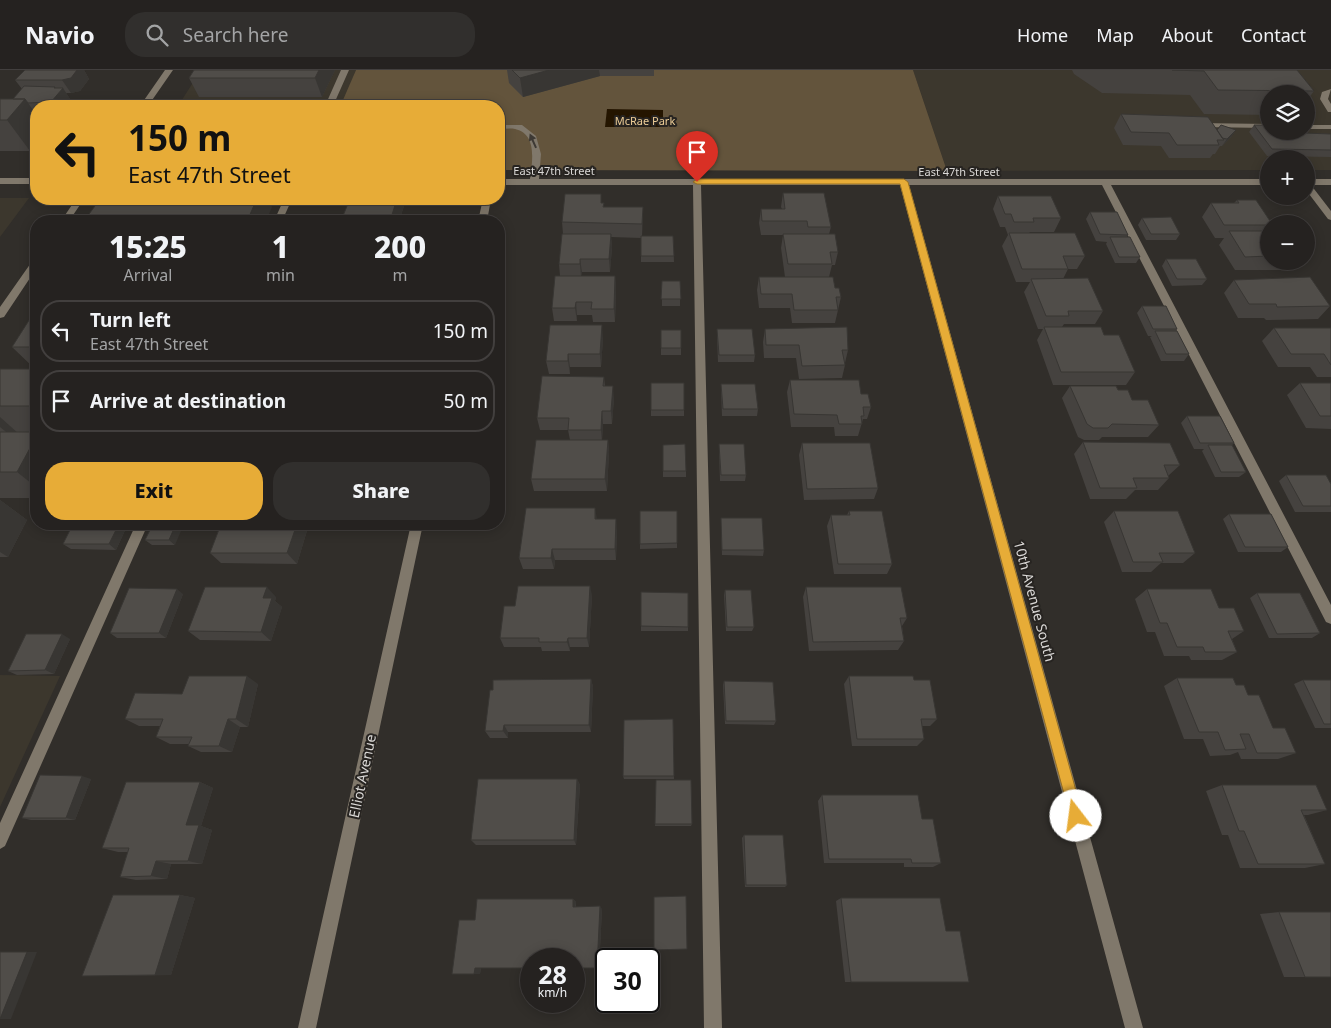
<!DOCTYPE html>
<html lang="en">
<head>
<meta charset="utf-8">
<style>
  body { margin:0; font-family:"Noto Sans",sans-serif; background:#312f2d; color:#f1f3f6; height:100vh; display:flex; flex-direction:column; font-size:19px; white-space:nowrap }
  * { box-sizing:border-box; margin:0 }
  p { font-size:16px; color:#a3a4a5 }
  .icon { flex:none; width:28px; height:28px; fill:none; stroke:currentColor; stroke-width:2; stroke-linecap:round; stroke-linejoin:round }
  .map { position:relative; flex:1; overflow:hidden }
  .sheet { position:absolute; left:30px; top:145px; width:475px; height:315px; display:flex; flex-direction:column; background:#252220; border-radius:20px; box-shadow:0 2px 12px #0003,0 0 0 1px #423f3e }
  .sheet>* { flex:none }
  .guide { position:absolute; left:30px; top:30px; width:475px; height:105px; border-radius:20px; box-shadow:0 2px 12px #0003,0 0 0 1px #423f3e; background:#e7ac37; color:#111; overflow:hidden }
  .controls { position:absolute; left:1260px; top:15px; display:grid; gap:10px }
  .controls a { display:grid; place-items:center; width:55px; height:55px; border-radius:50%; background:#252220; box-shadow:0 2px 12px #0003,0 0 0 1px #423f3e; font-size:25px }
  .speed { position:absolute; left:520px; top:878px; display:flex; gap:10px; font-size:25px; font-weight:700; text-align:center }
  .speed>* { display:grid; place-content:center; width:65px; height:65px; border-radius:50%; background:#252220; box-shadow:0 2px 12px #0003,0 0 0 1px #423f3e; line-height:1 }
  .speed small { font-size:12px; font-weight:400 }
  .speed .limit { border:2px solid #111; border-radius:8px; background:#fff; color:#111 }
  .pin { position:absolute; display:grid; place-items:center; width:42px; height:42px; color:#fff; margin:-51px -21px; border-radius:50% 50% 50% 0; rotate:-45deg; box-shadow:0 0 5px #0007 }
  .pin .icon { rotate:45deg }
  .me { position:absolute; width:55px; margin:-28px; rotate:345deg; stroke-linejoin:round; filter:drop-shadow(0 0 4px #0008) }
  .turn { display:flex; align-items:center; gap:18px; height:105px; padding:0 15px; font-size:22px }
  .turn .icon { width:65px; height:65px; stroke-width:2.5 }
  .turn b { display:block; font-size:35px; line-height:42px }
  .eta { display:flex; justify-content:space-evenly; align-items:center; height:85px; text-align:center }
  .eta b { font-size:30px; font-weight:800; line-height:35px }
  .cta { display:flex; gap:10px; margin-top:auto; padding:10px 15px }
  .cta a { flex:1; height:58px; border-radius:20px; background:#e7ac37; color:#111; font-size:20px; font-weight:800; line-height:58px; text-align:center }
  .cta a+a { background:#312f2d; color:#f1f3f6 }
  ul { padding:0; list-style:none }
  li { display:flex; align-items:center; gap:15px; height:62px; margin:0 10px 8px; padding:0 5px; border:2px solid #423f3e; border-radius:20px }
  li div { flex:1 }
  li b { display:block; font-size:19px }
  li em { font-style:normal }
  header { display:flex; align-items:center; gap:30px; box-sizing:border-box; height:70px; padding:0 25px; background:#252220; border-bottom:1px solid #423f3e }
  header strong { font-size:24px }
  nav { display:flex; gap:28px; margin-inline-start:auto; font-size:18px }
  .search { width:350px; height:45px; background:#312f2d; display:flex; align-items:center; gap:12px; box-sizing:border-box; padding:0 18px; border-radius:20px; color:#a3a4a5; font-size:19px }
  .map>svg:first-child { display:block }
  .built { fill:#3c372d; fill-rule:evenodd }
  .green { fill:#63543c }
  .water { fill:#241500 }
  .lines { fill:none; stroke-linecap:round; stroke-linejoin:round }
  .minor { fill:#80786b; fill-rule:evenodd }
  .wall { fill:#45423f }
  .shaded-wall { fill:#383633 }
  .building { fill:#504d49; stroke:#383633 }
  .oneway { fill:#3d3934 }
  .route { fill:#e7ac37; stroke:#967024 }
  .labels { text-anchor:middle; dominant-baseline:central; stroke-width:4; stroke-linejoin:round; paint-order:stroke }
  .far-park-label { font-size:11px; fill:#eccc96; stroke:#272421 }
  .far-street-label { font-size:11px; fill:#dbd9d7; stroke:#272421 }
  .street-label { font-size:14px; fill:#dbd9d7; stroke:#272421 }
</style>
</head>
<body>
<header>
<strong>Navio</strong>
<div class="search"><svg class="icon" aria-label="search" viewBox="0 0 24 24"><circle cx="10" cy="10" r="6"/><path d="M15 15l6 6"/></svg>Search here</div>
<nav><a>Home</a><a>Map</a><a>About</a><a>Contact</a></nav>
</header>
<div class="map">
<svg width="1331" height="958" viewBox="0 0 1331 958">
  <rect width="100%" height="100%" fill="#312e2a"/>
  <path class="built" d="M201 0H356L342 35 178 36Z
    M913 0H1331V100H1306V89H1269V100L947 101ZM1269 24H1306V61H1269Z
    M0 128H29L0 167Z
    M0 605 60 606 0 737Z"/>
  <path class="green" d="M356 0H913L947 101 499 100V36H362L364 31 343 30Z"/>
  <path class="water" d="M607 39 663 40V57H605Z"/>
  <g class="lines">
    <path class="minor" d="M165 0H173L148 36H140Z
      M341 0H349L333 36H325Z
      M1331 19 1328 29 1331 34V42H1328L1320 29 1322 22Z
      M1196 53 1269 54V58L1199 57 1195 55Z
      M499 55H522L536 66 541 84 539 109H1269V115H1111L1331 535V554L1326 552 1102 115H909L1143 958H1125L900 115H701L722 958H704L693 115H499V109H530C532 93 538 64 515 59 510 58 504 59 499 59Z
      M1306 55H1331V59H1306Z
      M0 108H36V114H0Z
      M1306 109H1331V115H1311L1331 141V150L1328 149 1306 120Z
      M76 129H84L69 151H61Z
      M284 129H292L282 151H274Z
      M483 129H491L487 151H478Z
      M36 189V199L4 247 0 248V237L33 190Z
      M136 454H148L5 776 0 779V753Z
      M411 454H423L316 958H298Z"/>
  </g>
  <path class="wall" d="M25 0H84L89 9 80 21 71 23H66L72 32 68 36H36V73L30 81H0V29H13L22 19 15 10Z
    M194 0H335L322 27H199L189 8Z
    M507 0H654V6H600L523 27 509 13Z
    M1072 0H1297L1314 21 1306 32V24H1269V45L1204 44 1190 25 1102 23 1074 4Z
    M1121 44 1217 60H1236L1231 67 1222 76H1220L1215 84H1213L1210 88H1169L1161 76 1123 75 1114 58Z
    M1254 55 1304 63 1331 64V87L1267 86 1249 62Z
    M783 123 831 157 829 164 838 182 835 195H832L829 207 841 227 835 253H792L790 238H759L757 220 759 207H785L781 178 783 165H761L759 153 761 139H782L781 137Z
    M998 126 1061 148 1054 162H1030L1029 163 1085 186 1077 199H1068L1063 209 1103 241 1095 254H1064L1062 257 1104 265 1135 302 1126 315H1053L1037 270 1043 259H1038L1024 222 1030 212H1016L1002 176 1008 165 1005 157H1000L993 139Z
    M1237 130 1269 154V191H1292L1285 200H1235L1219 175 1224 168H1215L1202 147 1211 133H1234Z
    M602 133 604 137H643L642 166H673L674 192H641V168L611 167 612 177 610 202H582L581 206H615L616 219 615 252H593L592 245H577V251H554L552 238 560 206 559 194 563 164 562 152Z
    M404 136 399 151H344L342 148Z
    M1090 142 1128 165 1127 167 1140 187 1136 193H1115L1106 174 1107 172 1096 171 1086 149Z
    M1142 148 1180 164 1176 170H1146L1138 155Z
    M1166 189 1207 209 1202 215 1172 216 1162 196Z
    M1234 210 1330 236 1318 249 1266 250 1264 248H1238L1224 223Z
    M662 211H680V236H662Z
    M1142 236 1177 259 1176 261 1189 284 1184 291H1161L1150 267 1152 266H1148L1137 243Z
    M36 244V428H0V299H35L12 277Z
    M1274 258H1331V307H1317L1310 297H1278L1262 271Z
    M717 259 755 285 754 292H718L717 266Z
    M765 259 848 280 845 293V295L842 308 799 309 796 288H764L763 272Z
    M661 260H681V285H661Z
    M603 268 601 297H570V304H549L546 291Z
    M604 307 605 316 614 328 612 354H603L602 370H608L609 382 607 421H534L531 409 570 370 568 360H540L537 348Z
    M790 310 861 324 871 337 867 349H863L858 366H835L834 357H791L787 322Z
    M684 313V346H651V340Z
    M1300 313H1331V359L1306 358 1287 325Z
    M721 314 758 339 757 346H722L721 320Z
    M1070 316 1118 320 1159 355 1148 367H1102L1099 370H1084L1078 367 1062 328Z
    M1187 346 1234 373 1232 375 1246 402 1239 407H1215L1202 381 1204 379H1194L1181 353Z
    M1083 372 1180 395 1168 406 1169 408 1158 420H1135L1126 429H1090L1074 384Z
    M802 373 878 418 874 429 804 430 799 385Z
    M719 374 746 405 745 411H720L719 380Z
    M663 375 686 401V407H663Z
    M1286 405 1331 414V442H1295L1279 411Z
    M0 430 27 450 8 487H0Z
    M677 441V478L640 479V474Z
    M849 441 892 494 887 504H834L827 456 831 445H847Z
    M1114 441 1195 483 1183 493H1161L1151 502H1122L1104 452Z
    M1229 444 1288 477 1281 482H1238L1223 449Z
    M721 448 764 480 763 486 722 485 721 453Z
    M597 449 617 460 616 490H555L554 499H523L519 488Z
    M73 454H128L116 480 71 479 63 474Z
    M153 454 175 475H152L145 470Z
    M221 454H309L297 494 221 493 210 483Z
    M806 517 907 548 902 556 904 571 898 580 809 581 803 527Z
    M1147 519 1219 538 1244 561 1232 569 1237 582 1222 590H1191L1189 586H1164L1155 562H1147L1135 529Z
    M725 520 754 557 752 561H726L724 525Z
    M1257 523 1320 563 1312 568H1269L1250 528Z
    M183 524 166 568H117L110 563Z
    M592 525 589 577H570V581H542L541 577H504L500 568 515 536Z
    M276 527 275 531 282 537 271 571 200 570 188 561Z
    M641 556 688 557V561H641Z
    M70 569 54 604 17 605 8 601Z
    M849 606 914 610 937 649 930 656H922L924 669 917 676H852L844 614Z
    M1177 608 1236 615 1248 625 1273 658 1296 683 1278 689H1241L1238 682 1230 685 1210 686 1203 669H1184L1164 616Z
    M591 609 593 617 591 662H508V668H490L485 661Z
    M1303 610H1331V658H1315L1294 614Z
    M724 611 776 651 774 655 725 654 723 615Z
    M258 614 248 657H240L232 682H201L188 676 189 674H170L156 667 160 656H139L125 649 182 624Z
    M673 649 674 709H624L623 706Z
    M91 709 75 750H31L22 748Z
    M577 709 580 715 576 775H476L471 770Z
    M656 710 692 754 691 756H655Z
    M200 712 213 718 201 756 212 760 202 794H171L167 809 136 810 120 807 128 782H118L102 778Z
    M1222 715 1327 740 1308 745H1304L1325 794 1305 798H1240L1228 765H1222L1206 721Z
    M822 725 922 749 941 793 933 797H904V793H824L818 731Z
    M744 765 787 815 785 817H745L742 768Z
    M180 825 195 828 171 905 82 906Z
    M841 828 946 861 969 912H845L836 831Z
    M573 829 576 832V837L602 839 599 898H574V889H531V898H481L480 904H452L475 850Z
    M1279 842 1331 907H1284L1260 844Z"/>
  <path class="shaded-wall" d="M76 0H84L89 9 80 21 71 23 62 10Z
    M319 0H335L322 27 315 8Z
    M549 0H599L600 6 523 27 520 8Z
    M55 17 59 23 63 18 72 32 68 36H54L51 32 54 18Z
    M25 29 36 44V73L30 81 7 50Z
    M312 29 315 36H308Z
    M1236 60 1231 67 1222 76 1227 69Z
    M257 129H268L272 137 266 151H247Z
    M397 129H401L404 136 399 151H390Z
    M643 137V151L642 168V154Z
    M313 146 315 151H311Z
    M611 164 612 177 610 202 609 189Z
    M580 189 582 202 581 207 580 194Z
    M615 206 616 219 615 252 614 239Z
    M576 232 577 245V251L575 238Z
    M602 255 603 268 601 297 600 284Z
    M568 284 570 297V304L568 291Z
    M613 316 614 328 612 354 611 341Z
    M602 341 603 354 602 372 601 360Z
    M0 347 19 364 16 370 0 357Z
    M36 367V417L17 402Z
    M608 370 609 382 607 421 605 409Z
    M0 430 27 450 8 487 0 482Z
    M595 438 597 449H595Z
    M616 449 617 460 616 490 615 479Z
    M119 454H128L116 480 109 474Z
    M176 454H184L175 475 169 470Z
    M297 454H309L297 494 287 483Z
    M552 479 555 490 554 499 551 488Z
    M590 516 592 525 589 577 587 568Z
    M267 517 276 527 275 531 282 537 271 571 261 562 263 528Z
    M177 519 183 524 166 568 159 563Z
    M62 564 70 569 54 604 45 600Z
    M568 568 570 577V581L567 572Z
    M247 606 258 614 248 657 236 649Z
    M591 609 593 617 591 662 589 655Z
    M228 649 240 657 232 682 219 676Z
    M504 655 508 662V668L503 661Z
    M82 706 91 709 75 750 66 748Z
    M577 709 580 715 576 775 574 770Z
    M200 712 213 718 201 756 212 760 202 794 188 791 186 755Z
    M156 791 171 794 167 809 151 806Z
    M180 825 195 828 171 905H155Z
    M573 829 576 832 575 840 573 837Z
    M600 836 602 839 599 898H597Z
    M27 882H37L11 949H0Z
    M475 898H481L480 904H474Z"/>
  <path class="building" d="M25 0H77L71 8 62 10H15Z
    M194 0H319L315 8H189Z
    M512 0H549L520 8Z
    M1172 0H1297L1314 21 1218 20 1204 1Z
    M24 16 55 17 54 18H63L51 32 28 33 25 29H13Z
    M0 29H25L7 50H0Z
    M258 29H312L308 36H254Z
    M1121 44 1208 47 1224 70H1217L1219 75H1177L1169 63 1131 62Z
    M1221 55 1236 60 1227 69 1222 68 1217 60Z
    M1254 55H1269V61H1302L1304 63 1331 64V80L1272 79Z
    M783 123H824L831 157H808L807 151H762L761 139H785Z
    M565 124H601V133H604L603 137H643L642 154 562 152Z
    M998 126H1051L1061 148H1033L1034 152H1014L1011 144H1005Z
    M100 129H257L247 151H84Z
    M350 129H397L390 151H361L362 148H342Z
    M1237 130H1256L1272 154H1269V155H1224L1211 133H1239Z
    M1090 142H1117L1128 165 1100 164Z
    M285 146H313L311 151H283Z
    M1171 147 1180 164H1151L1142 148Z
    M1229 161H1269V186L1245 187Z
    M1009 163H1075L1085 186H1063L1068 199H1022Z
    M562 164H611L609 189H580V194H559Z
    M783 164H835L838 182H830L832 194H788Z
    M641 166H673L674 186H641Z
    M1110 167H1130L1140 187H1119Z
    M1166 189H1196L1207 209H1177Z
    M555 206H615L614 239H591L592 232H576L575 238H552Z
    M759 207H833L835 218H839L841 227H836L838 240H794L792 224H761Z
    M1310 207 1330 236 1277 237 1276 234H1249L1234 210Z
    M1088 208 1103 241H1068L1069 246H1046L1031 209Z
    M662 211H680L681 229H661Z
    M1142 236H1166L1177 259H1153Z
    M33 244H36V277H12Z
    M550 255H602L600 284H568V291H546Z
    M847 257 848 280H842L845 295 802 296 799 275H766L765 259Z
    M1044 257H1101L1104 265H1119L1135 302H1061Z
    M1274 258H1331V295L1324 284H1291Z
    M717 259H752L755 285H719Z
    M661 260H681V278H661Z
    M1155 261H1177L1189 284H1166Z
    M0 299H36V336H0Z
    M542 306 604 307 603 316H613L611 341H602L601 360H568L569 348H537Z
    M790 310H859L861 324H868L871 337H863L864 346H861L862 354H839L837 345 794 344Z
    M651 313H684V340H651Z
    M1300 313H1331V346H1320Z
    M721 314H755L758 339H723Z
    M1070 316H1116L1118 320H1128L1132 330H1148L1159 355 1112 354 1108 358H1093L1087 354Z
    M1187 346H1220L1234 373H1200Z
    M0 362H36V367L17 402H0Z
    M536 370H608L605 409H531Z
    M1083 372 1170 373 1180 395H1164L1169 408H1133L1137 418H1100Z
    M802 373H870L878 418 807 419Z
    M685 374 686 401H663V375Z
    M719 374H744L746 405H721Z
    M1208 375H1232L1246 402H1221Z
    M1286 405H1326L1331 414V436H1303Z
    M526 438H595V449H616L615 479H552L551 488H519Z
    M640 441H677V473L640 474Z
    M849 441H882L892 494H838L831 445H850Z
    M1114 441H1178L1195 483H1159L1163 492H1133Z
    M1229 444H1271L1288 477H1245Z
    M721 448H762L764 480H722Z
    M73 454H119L109 474H63Z
    M153 454H176L169 470H145Z
    M221 454H297L287 483H210Z
    M518 516H590L587 568H568L567 572H539V568H500L504 536H515Z
    M205 517H267L263 528H272L261 562 188 561Z
    M806 517H901L907 548H900L904 571 813 572Z
    M129 518 177 519 159 563H110Z
    M1147 519H1211L1219 538H1234L1244 561H1228L1237 582H1205L1203 577H1177L1167 553H1160Z
    M725 520H751L754 557H727Z
    M641 522 688 523V557L641 556Z
    M1257 523H1300L1320 563 1277 564Z
    M26 564H62L45 600 8 601Z
    M189 606H247L236 649H228L219 676H188L192 667H156L163 649H125L135 623 182 624Z
    M849 606H913L914 610H930L937 649H921L924 669H857Z
    M1177 608H1233L1236 615H1244L1248 625H1259L1273 658H1285L1296 683H1257L1249 664H1240L1246 679 1225 680 1218 662H1199Z
    M591 609 589 655H504L503 661H485L490 620H493V610Z
    M1303 610H1331V654H1324Z
    M724 611 773 612 776 651H726Z
    M673 649 674 706H623L624 650Z
    M40 705 82 706 66 748H22Z
    M478 709H577L574 770H471Z
    M656 710H691L692 754H655Z
    M126 712H200L186 755H199L188 791H156L151 806 120 807 129 778H102Z
    M1222 715H1316L1327 740H1301L1325 794H1258L1244 761H1239Z
    M822 725H918L922 749H933L941 793H912L911 789H829Z
    M744 765H783L787 815H746Z
    M113 825H180L155 905 82 906Z
    M686 826 687 879 654 880V827Z
    M841 828H940L946 861H960L969 912H851Z
    M477 829H573V837L600 836 597 898H574V889H531V898H475L474 904H452L459 850H475Z
    M1279 842H1331V907H1305Z
    M0 882H27L0 949Z"/>
  <defs><path id="oneway-solid" d="M-6-.8H1V-3.2L6.5 0L1 3.2V.8H-6Z" transform="scale(1.25)"/></defs>
  <use class="oneway" href="#oneway-solid" transform="translate(533 71) rotate(-114)"/>
  <path class="route" d="M904 109 908 112 1083 746 1081 751 1076 753 1072 751 1070 746 900 114H697L693 112 697 109Z"/>
  <g class="labels">
    <g class="far-park-label">
      <text x="645" y="50">McRae Park</text>
    </g>
    <g class="far-street-label">
      <text x="554" y="100">East 47th Street</text>
      <text x="959" y="101">East 47th Street</text>
    </g>
    <g class="street-label">
      <text transform="translate(1035 531) rotate(75)">10th Avenue South</text>
      <text transform="translate(362 706) rotate(-78)">Elliot Avenue</text>
    </g>
  </g>
</svg>
<div class="controls">
<a><svg class="icon" aria-label="layers" viewBox="0 0 24 24"><path d="M12 4l9 5-9 5-9-5zM3 14l9 5 9-5"/></svg></a>
<a>+</a>
<a>−</a>
</div>
<div class="speed"><div>28<small>km/h</small></div><div class="limit">30</div></div>
<div class="pin" style="left:697px;top:112px;background:#d93025"><svg class="icon" aria-label="arrive" viewBox="0 0 24 24"><path d="M6 21V4h12l-3 4 3 4H6"/></svg></div>
<svg class="me" style="left:1076px;top:746px" viewBox="-20 -20 40 40"><circle r="19" fill="#fff"/><path d="M0-13L10 11 0 6-10 11z" fill="#e7ac37"/></svg>
<div class="guide">
<div class="turn"><svg class="icon" aria-label="left" viewBox="0 0 24 24"><path d="M17 20v-9H6M10 6l-5 5 5 5"/></svg><div><b>150 m</b>East 47th Street</div></div>
</div>
<section class="sheet">
<div class="eta">
<div><b>15:25</b><p>Arrival</p></div>
<div><b>1</b><p>min</p></div>
<div><b>200</b><p>m</p></div>
</div>
<ul>
<li><svg class="icon" aria-label="left" viewBox="0 0 24 24"><path d="M17 20v-9H6M10 6l-5 5 5 5"/></svg><div><b>Turn left</b><p>East 47th Street</p></div><em>150 m</em></li>
<li><svg class="icon" aria-label="arrive" viewBox="0 0 24 24"><path d="M6 21V4h12l-3 4 3 4H6"/></svg><div><b>Arrive at destination</b></div><em>50 m</em></li>
</ul>
<div class="cta"><a>Exit</a><a>Share</a></div>
</section>
</div>
</body>
</html>
